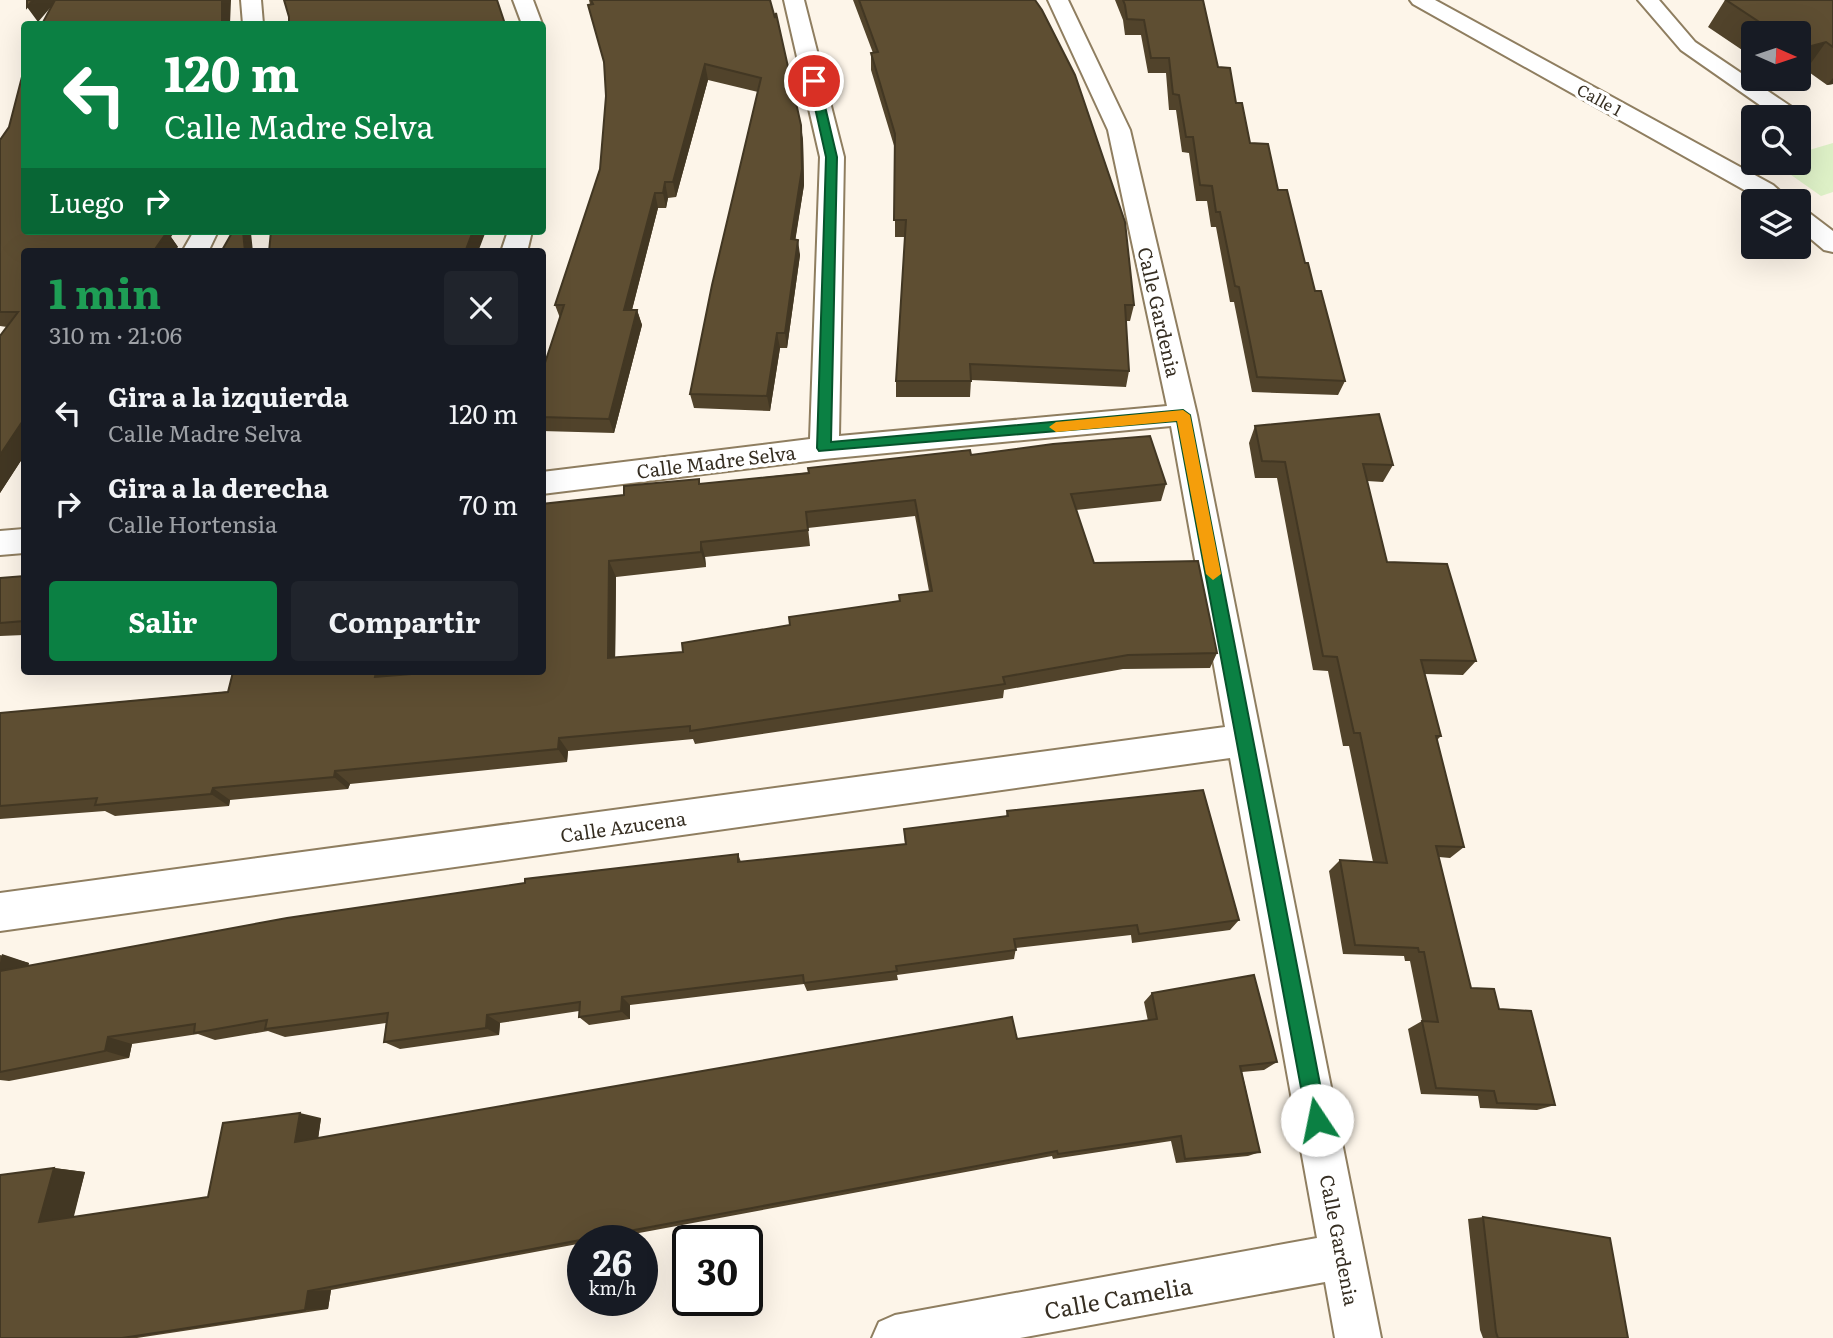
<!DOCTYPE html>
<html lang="es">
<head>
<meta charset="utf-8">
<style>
  body { margin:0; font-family:Literata,serif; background:#20242c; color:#f1f3f6; height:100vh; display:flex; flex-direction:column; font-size:26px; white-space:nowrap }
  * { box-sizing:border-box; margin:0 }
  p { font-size:23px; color:#9ea1a6 }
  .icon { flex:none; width:38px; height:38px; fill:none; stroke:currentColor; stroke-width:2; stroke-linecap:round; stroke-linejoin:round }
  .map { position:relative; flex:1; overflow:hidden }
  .panel { position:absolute; left:21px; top:248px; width:525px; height:427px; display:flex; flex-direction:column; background:#171b24; border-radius:7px; box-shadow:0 7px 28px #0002 }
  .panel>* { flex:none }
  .top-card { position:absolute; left:21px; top:21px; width:525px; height:214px; border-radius:7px; box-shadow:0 7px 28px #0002; background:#0b8043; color:#fff; overflow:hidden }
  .needle { width:46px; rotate:93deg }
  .tools { position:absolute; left:1741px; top:21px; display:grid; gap:14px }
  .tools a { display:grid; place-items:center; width:70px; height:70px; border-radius:7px; background:#171b24; box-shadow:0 7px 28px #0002; font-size:35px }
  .speed { position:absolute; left:567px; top:1225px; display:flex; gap:14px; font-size:35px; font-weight:700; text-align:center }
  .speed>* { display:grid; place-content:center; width:91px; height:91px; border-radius:50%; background:#171b24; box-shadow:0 7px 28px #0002; line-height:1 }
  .speed small { font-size:18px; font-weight:400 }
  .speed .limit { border:4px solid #111; border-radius:10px; background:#fff; color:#111 }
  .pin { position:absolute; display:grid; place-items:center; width:60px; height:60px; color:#fff; margin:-30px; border:4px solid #fff; border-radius:50%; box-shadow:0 2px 7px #0007 }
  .me { position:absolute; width:77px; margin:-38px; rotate:349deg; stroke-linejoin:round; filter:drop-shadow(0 0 5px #0008) }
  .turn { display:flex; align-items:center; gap:24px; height:147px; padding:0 28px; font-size:32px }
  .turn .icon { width:91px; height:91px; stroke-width:2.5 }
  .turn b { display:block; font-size:49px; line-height:60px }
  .then { display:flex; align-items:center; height:66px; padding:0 28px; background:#0003; gap:14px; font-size:26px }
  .round { display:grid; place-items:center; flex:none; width:74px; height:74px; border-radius:7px; background:#20242c }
  .summary { display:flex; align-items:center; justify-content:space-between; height:119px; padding:0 28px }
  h1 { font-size:42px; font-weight:700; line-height:52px; color:#1e9e55 }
  .button { display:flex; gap:14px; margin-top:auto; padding:14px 28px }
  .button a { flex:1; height:80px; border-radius:7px; background:#0b8043; color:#fff; font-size:28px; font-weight:700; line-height:80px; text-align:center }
  .button a+a { background:#20242c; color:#f1f3f6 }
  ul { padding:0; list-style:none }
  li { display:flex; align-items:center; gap:21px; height:91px; padding:0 28px }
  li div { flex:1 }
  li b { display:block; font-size:26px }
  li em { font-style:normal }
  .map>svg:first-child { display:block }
  .green { fill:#def1c7 }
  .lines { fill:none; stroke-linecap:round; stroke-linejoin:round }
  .minor-casing { stroke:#8f7e60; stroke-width:4 }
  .minor { fill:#fff; fill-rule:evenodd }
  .wall { fill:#51432b; fill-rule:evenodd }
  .shaded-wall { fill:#423723 }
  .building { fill:#5e4e32; stroke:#423723; stroke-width:2; fill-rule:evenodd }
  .route { fill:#0b8043; stroke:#07532c; stroke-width:2 }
  .slow { fill:#f59e0b }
  .labels { text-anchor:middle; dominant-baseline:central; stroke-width:7; stroke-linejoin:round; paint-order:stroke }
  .far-street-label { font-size:16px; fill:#362e22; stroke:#fff }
  .street-label { font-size:19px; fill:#362e22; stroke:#fff }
  .near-street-label { font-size:23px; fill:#362e22; stroke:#fff }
</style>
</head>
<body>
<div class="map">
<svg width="1833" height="1338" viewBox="0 0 1833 1338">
  <rect width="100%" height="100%" fill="#fdf5e9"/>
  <path class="green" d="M1833 143V192L1821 196 1774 163H1799V153Z"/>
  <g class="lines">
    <g class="minor-casing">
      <path id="minor" d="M241 0H261L263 24H243Z
        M513 0H533L542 24H522Z
        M784 0H804L844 157 839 436 1167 406 1108 130 1048 0H1068L1130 130 1197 415 1381 1338H1335L1325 1282 1020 1338H872L879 1322 895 1315 1317 1238 1230 758 0 931V893L1225 727 1171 426 824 459 542 494V472L810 439 820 157Z
        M1410 0H1435L1773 185 1791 201H1764L1413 4Z
        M1638 0H1659L1695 42 1799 112 1802 117 1799 122V117H1777L1681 50Z
        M1799 209 1808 212 1833 231V252L1824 250 1799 229Z
        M194 231H218L208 252H182Z
        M508 231H532L527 252H501Z
        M24 529V553L0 555V531Z"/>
    </g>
    <use href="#minor" class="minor"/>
  </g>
  <path class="wall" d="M589 0H770L803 140 804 185 795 240 800 255 787 348H780L770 411 694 408 690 394 758 92 708 80 676 197 668 198 666 208H658L632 310H637L642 325 614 433 542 431V372L560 318 555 305 600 169 606 96 604 63Z
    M853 0H1035L1134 305 1130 321H1126L1129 371 1126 387 971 380 970 397H896V381L905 237H895V149L871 70V53H873Z
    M1115 0H1203L1218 67 1236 103 1250 143 1278 190 1315 291 1345 381 1338 395 1252 392 1234 302H1230L1216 227H1211L1207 201H1196L1189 153 1182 152 1176 110H1169L1166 73H1148L1141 35H1125L1123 20Z
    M1725 0H1833V84L1827 85 1806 70 1799 72V33H1754V58L1708 27Z
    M9 127 171 237 178 247 24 252V456L0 493 7 327 0 326V140Z
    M1255 426 1393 465 1383 482 1367 481 1387 562 1476 661 1463 675 1424 674 1441 736 1437 740 1464 847 1450 858 1439 857 1471 988 1499 1009 1555 1105 1537 1110 1480 1108 1478 1096 1421 1094 1408 1029 1422 1021 1410 961H1405L1404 956 1343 954 1329 871 1340 860 1373 862 1349 746H1343L1328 671 1313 670 1277 478H1255L1249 443Z
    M971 455 1166 484 1161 501 1076 510 1094 563 1217 653 1210 668 1123 669 1004 690 1003 698 695 744 693 739 568 751 567 762 350 784 348 789 230 800 229 806 115 816 105 811 0 819V713L390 676 542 672 624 495 699 479 700 484ZM915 516 929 591 899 595V601L790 625 683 652 615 657 616 577 706 567 705 557 810 546 808 528Z
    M24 576V635L0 636V578Z
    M1007 811 1239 920 1230 930 1132 943 1131 935 1016 948 1014 959 897 975 898 980 807 991 804 984 630 1005V1019L589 1025 579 1017V1011L500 1023 499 1035 400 1049 384 1042 386 1023 285 1037 268 1031 215 1040 198 1034 132 1044 129 1058 9 1081 0 1080V955L29 963 28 966 738 854 741 862 905 844 904 829 1006 817Z
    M1152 993 1277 1062 1264 1070 1242 1072 1260 1152 1248 1156 1176 1163 1171 1141 1053 1159 1052 1156 596 1241H583V1243L331 1290 328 1309 137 1338H0L54 1168 85 1172 73 1217 208 1197 321 1118 318 1138 1148 1021 1144 1002Z
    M1483 1217 1628 1338H1483L1480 1330 1468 1219Z"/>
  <path class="shaded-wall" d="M33 0H57L38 22 27 7Z
    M222 0H231L230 24H222Z
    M1826 42 1806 70 1799 72V51L1800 49Z
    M705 64 708 80 676 197 673 182Z
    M1833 78V84L1827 85Z
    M801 125 803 140 804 185 793 255 791 239Z
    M665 182 668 198 666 208 663 193Z
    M655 193 658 208 628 325 624 310Z
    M154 231H175L171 237 178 247 174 252H153Z
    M243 231H250L251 233 253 252H245Z
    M473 231H486L478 252H465Z
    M798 240 800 255 787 348 785 333Z
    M637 310 642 325 614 433 609 419Z
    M777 333 780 348 770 411 767 396Z
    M24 419V456L0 493V455Z
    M701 542 705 557 706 567 701 552Z
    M609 561 616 577 615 672 608 658Z
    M376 672H390L387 691 375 677Z
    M559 738 568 751 567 762 558 749Z
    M335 771 350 784 348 789 334 777Z
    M213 788 230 800 229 806 211 794Z
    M2 954 29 963 24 980 0 972V963Z
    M622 997 630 1005V1019L621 1011Z
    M487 1015 500 1023 499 1035 486 1028Z
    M108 1037 132 1044 129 1058 105 1051Z
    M300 1113 321 1118 317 1147 295 1142Z
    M54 1168 85 1172 72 1224 39 1222Z
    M331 1290 328 1309 305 1310 308 1291Z"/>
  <path class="building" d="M27 0H33L27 7Z
    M55 0H222V24H42Z
    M284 0H497L505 24H289V17Z
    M591 0H770L775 18 776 13 801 125 802 169 791 239 798 240 785 333H777L767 396 690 394 712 285 761 78 705 64 673 182H665L663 193H655L624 310H637L609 419 542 417V372L564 305H555L600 169 606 96 604 62 588 5 593 4Z
    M859 0H1035L1042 10 1075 75 1125 222 1134 305H1125L1129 371 970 364 971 381H896L906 220H894L895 134 871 53 878 52Z
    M1123 0H1203L1218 67 1230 68 1236 103H1242L1250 143 1268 144 1278 190H1287L1305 263H1308L1315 291H1321L1345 381 1257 377 1239 287 1235 286 1220 212H1216L1212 186 1200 185 1193 137H1186L1179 95 1173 94 1169 58H1151L1144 20 1127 19 1125 5Z
    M1726 0H1833V47L1826 42 1800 49 1799 48V33H1776Z
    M24 69V231L167 232 153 252H24V419L0 455V336L18 312H0V140L9 127Z
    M233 231H243L245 252H221Z
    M271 231H473L465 252H269Z
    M1379 414 1393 465 1363 464 1387 562 1447 564 1476 661 1421 660 1441 736H1436L1464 847 1436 846 1471 988 1494 989 1499 1009 1531 1011 1555 1105 1497 1103 1494 1091 1436 1088 1422 1021 1438 1022 1424 952H1419L1418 948 1355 945 1340 860 1387 863 1360 733H1354L1337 657 1323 656 1285 462 1262 461 1255 426Z
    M1150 436 1166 484 1071 494 1094 563 1198 561 1217 653 1128 655 1003 677 1005 684 690 731V726L559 738 558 749 335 771 334 777 213 788 211 794 95 805 97 798 0 806V713L228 692 233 672H376L375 677 437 672H542V504L624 495V486L699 479V484L809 473 808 468 970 450 971 455 1053 444ZM915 500 932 591 899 595 900 601 789 617 790 625 682 643 683 652 608 658 609 561 701 552V542L808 530 806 512Z
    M24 576V621L0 623V578Z
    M1203 790 1239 920 1139 934 1137 925 1014 939 1016 950 896 966 897 971 804 983 803 975 622 997 621 1011 579 1017 580 1002 487 1015 486 1028 384 1042 388 1013 265 1029 267 1020 194 1033 195 1024 108 1037 105 1051 0 1072V971L287 918 525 883V879L738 854V862L906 844 904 829 1008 816 1007 811Z
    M1254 975 1277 1062 1240 1066 1260 1152 1185 1159 1181 1136 1058 1154 1057 1151 308 1291 305 1310 122 1338H0V1175L54 1168 39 1222 208 1197 223 1123 300 1113 295 1142 1012 1017 1017 1039 1157 1019 1152 993Z
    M1483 1217 1610 1238 1628 1338H1498L1496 1332Z"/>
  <path class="route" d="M814 78 819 81 837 157 831 442 1183 410 1190 415 1327 1120 1324 1127 1317 1130 1310 1127 1307 1120 1177 421 819 451 817 448 826 157 809 81Z"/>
  <path class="slow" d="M1183 410 1190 415 1221 574 1213 580 1206 574 1177 421 1056 432 1049 427 1056 422Z"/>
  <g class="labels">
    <g class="far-street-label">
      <text transform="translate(1600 99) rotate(29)">Calle 1</text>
    </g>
    <g class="street-label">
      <text transform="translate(1160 312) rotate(77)">Calle Gardenia</text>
      <text transform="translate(716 461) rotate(-7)">Calle Madre Selva</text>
      <text transform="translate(623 826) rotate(-8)">Calle Azucena</text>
      <text transform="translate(1340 1240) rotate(79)">Calle Gardenia</text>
    </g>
    <g class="near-street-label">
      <text transform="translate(1118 1297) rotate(-10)">Calle Camelia</text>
    </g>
  </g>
</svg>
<div class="tools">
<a><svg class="needle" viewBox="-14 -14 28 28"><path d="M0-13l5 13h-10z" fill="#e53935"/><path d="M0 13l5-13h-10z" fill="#9ea1a6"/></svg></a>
<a><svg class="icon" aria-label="search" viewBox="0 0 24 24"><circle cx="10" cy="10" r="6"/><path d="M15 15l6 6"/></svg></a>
<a><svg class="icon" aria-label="layers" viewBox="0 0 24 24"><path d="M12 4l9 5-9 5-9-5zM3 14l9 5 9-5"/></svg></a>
</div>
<div class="speed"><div>26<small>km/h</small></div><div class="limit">30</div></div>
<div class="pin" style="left:814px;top:81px;background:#d93025"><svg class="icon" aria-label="arrive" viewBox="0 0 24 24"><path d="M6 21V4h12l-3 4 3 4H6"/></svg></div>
<svg class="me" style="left:1317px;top:1120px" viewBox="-20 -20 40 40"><circle r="19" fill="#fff"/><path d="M0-13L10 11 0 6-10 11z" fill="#0b8043"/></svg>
<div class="top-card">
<div class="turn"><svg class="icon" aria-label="left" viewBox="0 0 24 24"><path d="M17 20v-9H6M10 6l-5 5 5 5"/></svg><div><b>120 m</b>Calle Madre Selva</div></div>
<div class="then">Luego<svg class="icon" aria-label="right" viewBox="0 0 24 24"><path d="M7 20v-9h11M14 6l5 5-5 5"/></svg></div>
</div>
<section class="panel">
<div class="summary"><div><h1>1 min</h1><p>310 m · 21:06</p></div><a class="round"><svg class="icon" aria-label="close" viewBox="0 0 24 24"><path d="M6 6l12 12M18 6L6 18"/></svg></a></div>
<ul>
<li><svg class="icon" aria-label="left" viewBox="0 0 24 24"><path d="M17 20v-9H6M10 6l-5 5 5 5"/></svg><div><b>Gira a la izquierda</b><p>Calle Madre Selva</p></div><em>120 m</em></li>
<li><svg class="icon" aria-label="right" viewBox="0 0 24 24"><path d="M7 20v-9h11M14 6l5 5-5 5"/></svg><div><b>Gira a la derecha</b><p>Calle Hortensia</p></div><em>70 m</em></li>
</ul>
<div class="button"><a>Salir</a><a>Compartir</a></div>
</section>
</div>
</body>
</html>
